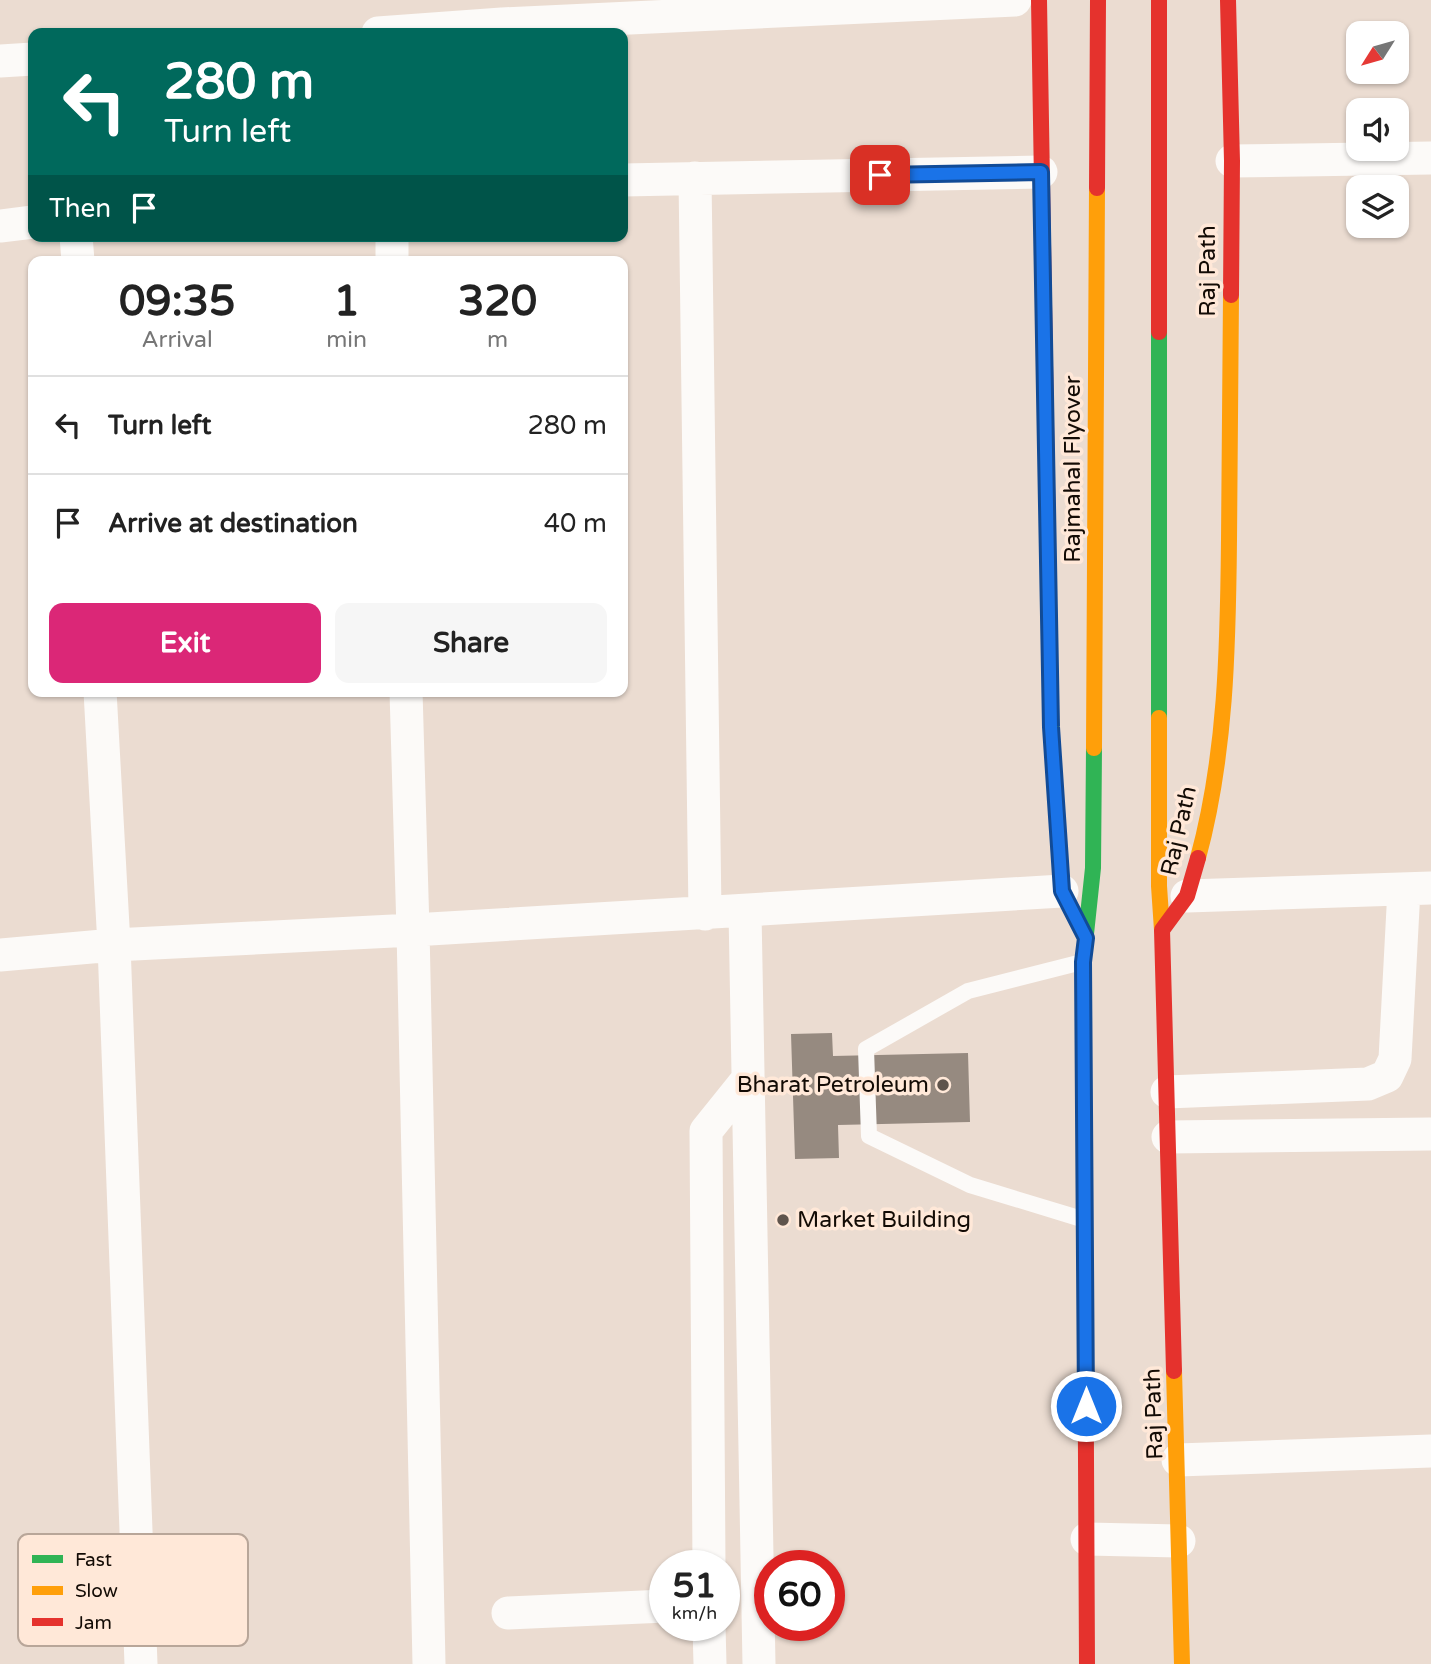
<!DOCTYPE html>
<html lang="en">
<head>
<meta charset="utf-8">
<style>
  body { margin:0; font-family:"Varela Round",sans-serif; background:#f6f6f6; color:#222; height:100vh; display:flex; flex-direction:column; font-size:26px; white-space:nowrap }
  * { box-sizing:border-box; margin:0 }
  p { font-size:23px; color:#767676 }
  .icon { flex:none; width:38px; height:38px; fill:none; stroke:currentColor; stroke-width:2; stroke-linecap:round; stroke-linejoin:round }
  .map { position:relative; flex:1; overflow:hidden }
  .details { position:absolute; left:28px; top:256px; width:600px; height:441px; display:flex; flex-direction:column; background:#fff; border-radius:14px; box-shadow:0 2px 5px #0004 }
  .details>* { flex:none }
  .hud { position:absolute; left:28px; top:28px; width:600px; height:214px; border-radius:14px; box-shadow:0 2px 5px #0004; background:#00695c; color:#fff; overflow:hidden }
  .needle { width:46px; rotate:233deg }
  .tools { position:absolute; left:1346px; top:21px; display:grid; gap:14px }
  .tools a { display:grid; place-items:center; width:63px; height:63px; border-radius:14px; background:#fff; box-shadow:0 2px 5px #0004; font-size:35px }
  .speed { position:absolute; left:649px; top:1550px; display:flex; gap:14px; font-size:35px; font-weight:700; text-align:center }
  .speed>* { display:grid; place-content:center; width:91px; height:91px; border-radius:50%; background:#fff; box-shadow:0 2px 5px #0004; line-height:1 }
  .speed small { font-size:18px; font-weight:400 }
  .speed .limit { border:10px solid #d22; background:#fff; color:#111 }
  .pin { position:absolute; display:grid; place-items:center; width:60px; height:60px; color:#fff; margin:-30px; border-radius:14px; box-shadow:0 4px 10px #0006 }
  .me { position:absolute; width:77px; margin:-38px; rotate:0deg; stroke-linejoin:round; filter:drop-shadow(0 0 5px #0008) }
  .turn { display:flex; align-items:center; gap:24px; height:147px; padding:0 21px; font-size:32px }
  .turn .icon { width:91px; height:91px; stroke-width:2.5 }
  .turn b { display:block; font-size:49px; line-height:60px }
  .then { display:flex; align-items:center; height:66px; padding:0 21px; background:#0003; gap:14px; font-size:26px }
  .eta { display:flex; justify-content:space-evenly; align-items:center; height:119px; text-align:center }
  .eta b { font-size:42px; font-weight:800; line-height:49px }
  .cta { display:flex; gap:14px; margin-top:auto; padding:14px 21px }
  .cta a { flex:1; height:80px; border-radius:14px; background:#db2777; color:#fff; font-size:28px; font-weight:800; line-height:80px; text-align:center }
  .cta a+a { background:#f6f6f6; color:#222 }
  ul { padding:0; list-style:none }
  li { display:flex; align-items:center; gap:21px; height:98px; padding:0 21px; border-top:2px solid #e0e0e0 }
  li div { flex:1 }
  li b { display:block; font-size:26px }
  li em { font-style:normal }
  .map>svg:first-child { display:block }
  .building { fill:#968a80 }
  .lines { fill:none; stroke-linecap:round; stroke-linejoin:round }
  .lane { stroke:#fcfaf8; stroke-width:16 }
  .street { stroke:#fcfaf8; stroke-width:33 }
  .fast { stroke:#30b455; stroke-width:16 }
  .slow { stroke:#ff9f0a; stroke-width:16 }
  .jam { stroke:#e5322d; stroke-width:16 }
  .route-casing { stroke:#114b97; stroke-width:18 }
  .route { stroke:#1a73e8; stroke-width:12 }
  .poi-dot { fill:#5f544c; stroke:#ffe8d8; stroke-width:2.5 }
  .labels { text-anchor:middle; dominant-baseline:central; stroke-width:7; stroke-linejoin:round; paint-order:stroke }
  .street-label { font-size:23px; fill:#130b05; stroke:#ffe8d8 }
  .poi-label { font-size:23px; fill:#130b05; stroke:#ffe8d8; text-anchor:end }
  .key { fill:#ffe8d8; stroke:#b8a699; stroke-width:2 }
  .key-label { font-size:19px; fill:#130b05 }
</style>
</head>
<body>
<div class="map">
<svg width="1431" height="1664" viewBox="0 0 1431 1664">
  <rect width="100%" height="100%" fill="#ebdcd1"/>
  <path class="building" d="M832 1033 833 1056 968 1053 970 1122 838 1125 839 1158 795 1159 791 1034Z"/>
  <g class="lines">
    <path class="lane" d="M1082 962 968 991 866 1049 869 1136 970 1185 1085 1220"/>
    <path class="street" d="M378 33 502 24 1015 0
      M0 61 33 59
      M1232 161 1431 158
      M695 178 705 914
      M623 180 1041 172
      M0 226 33 222
      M76 236 78 261
      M392 236V261
      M100 691 114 945 413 930 406 691
      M1187 896 1431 888
      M745 912 759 1664
      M0 955 114 945 141 1664
      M1167 1092 1368 1084 1387 1076 1395 1059 1404 889
      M1168 1137 1431 1134
      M1178 1460 1431 1451
      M1087 1539 1179 1541
      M709 1566 706 1131 747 1080
      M508 1613 665 1606
      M709 1626 710 1664
      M429 1664 413 930 1062 891"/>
    <path class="fast" d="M1159 332V718
      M1048 548 1051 727 1062 891 1086 938
      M1085 1255 1083 962 1093 868 1094 748"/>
    <path class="slow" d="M1159 718V886L1162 930
      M1094 748 1097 188
      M1198 858C1226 755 1228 647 1229 540 1230 459 1230 377 1231 295
      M1174 1371 1182 1664"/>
    <path class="jam" d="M1039 0 1048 548
      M1159 0V332
      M1228 0 1232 161 1231 295
      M1097 188 1098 0
      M1085 1255 1087 1664
      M1174 1371 1162 930 1187 896 1198 858"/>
  </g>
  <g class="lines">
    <g class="route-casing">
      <path id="route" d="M880 175 1041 172 1051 727 1062 891 1086 938 1083 962 1086 1406"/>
    </g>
    <use href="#route" class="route"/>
  </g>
  <g class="poi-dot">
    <circle cx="943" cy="1085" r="7"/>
    <circle cx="783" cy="1220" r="7"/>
  </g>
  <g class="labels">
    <g class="street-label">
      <text transform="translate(1208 271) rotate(-90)">Raj Path</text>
      <text transform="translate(1073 469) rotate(-90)">Rajmahal Flyover</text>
      <text transform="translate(1179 831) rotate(-77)">Raj Path</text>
      <text transform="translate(1154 1414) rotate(-92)">Raj Path</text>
    </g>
    <g class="poi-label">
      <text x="929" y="1085">Bharat Petroleum</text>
      <text x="797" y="1220" text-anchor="start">Market Building</text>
    </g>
  </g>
  <rect x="18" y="1534" width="230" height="112" rx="10" class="key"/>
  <rect x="32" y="1555" width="31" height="8" fill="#30b455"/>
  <rect x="32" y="1586" width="31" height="9" fill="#ff9f0a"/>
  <rect x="32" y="1618" width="31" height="8" fill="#e5322d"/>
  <g class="key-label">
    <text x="75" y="1566">Fast</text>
    <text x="75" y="1597">Slow</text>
    <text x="75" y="1629">Jam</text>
  </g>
</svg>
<div class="tools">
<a><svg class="needle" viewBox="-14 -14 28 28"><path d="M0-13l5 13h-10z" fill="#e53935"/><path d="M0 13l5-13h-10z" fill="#767676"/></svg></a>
<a><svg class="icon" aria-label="sound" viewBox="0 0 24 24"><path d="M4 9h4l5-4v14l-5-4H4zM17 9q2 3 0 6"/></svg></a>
<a><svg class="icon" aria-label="layers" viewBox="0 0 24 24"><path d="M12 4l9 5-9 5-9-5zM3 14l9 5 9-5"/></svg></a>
</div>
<div class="speed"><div>51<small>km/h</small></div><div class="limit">60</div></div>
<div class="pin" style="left:880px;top:175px;background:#d93025"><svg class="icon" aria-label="arrive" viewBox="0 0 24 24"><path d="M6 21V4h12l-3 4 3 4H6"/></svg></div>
<svg class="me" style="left:1086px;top:1406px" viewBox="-20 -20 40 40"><circle r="17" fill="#1a73e8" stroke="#fff" stroke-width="3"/><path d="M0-11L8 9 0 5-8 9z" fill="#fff"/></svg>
<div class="hud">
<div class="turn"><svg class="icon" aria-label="left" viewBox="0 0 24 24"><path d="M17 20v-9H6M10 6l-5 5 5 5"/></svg><div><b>280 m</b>Turn left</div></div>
<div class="then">Then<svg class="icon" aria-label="arrive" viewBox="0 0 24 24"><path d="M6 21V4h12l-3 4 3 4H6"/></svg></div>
</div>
<section class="details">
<div class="eta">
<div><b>09:35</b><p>Arrival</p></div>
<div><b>1</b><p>min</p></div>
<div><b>320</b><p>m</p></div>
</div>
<ul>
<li><svg class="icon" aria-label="left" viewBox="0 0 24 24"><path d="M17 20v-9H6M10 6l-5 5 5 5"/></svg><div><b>Turn left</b></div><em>280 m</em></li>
<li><svg class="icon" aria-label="arrive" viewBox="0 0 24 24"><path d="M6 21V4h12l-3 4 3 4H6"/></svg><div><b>Arrive at destination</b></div><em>40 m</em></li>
</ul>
<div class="cta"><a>Exit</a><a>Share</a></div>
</section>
</div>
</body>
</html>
